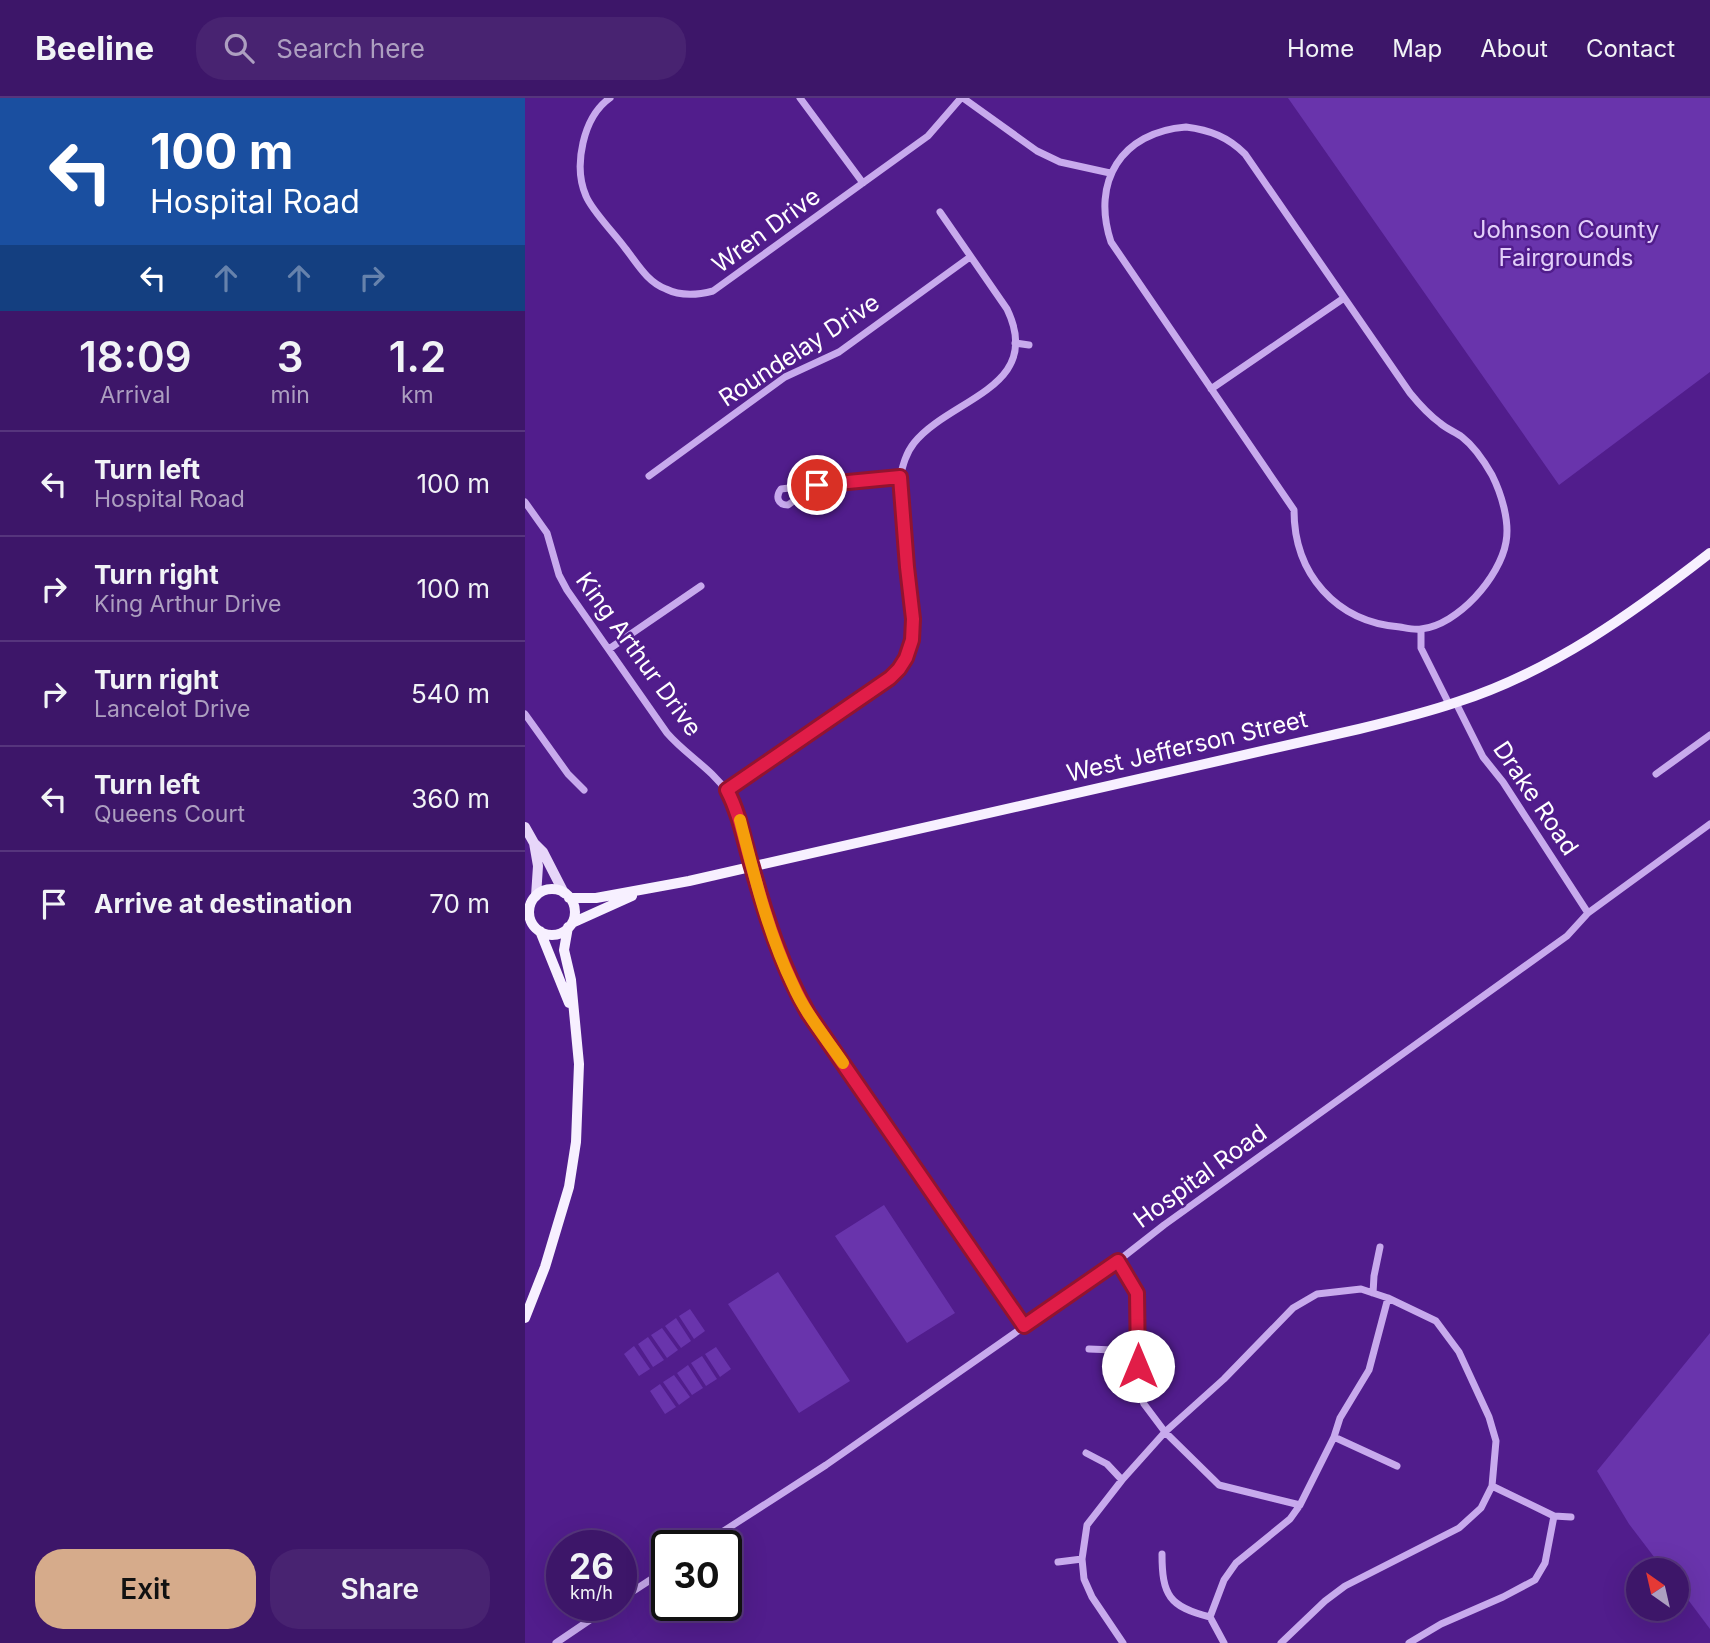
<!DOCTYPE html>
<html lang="en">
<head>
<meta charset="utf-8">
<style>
  body { margin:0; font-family:Inter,sans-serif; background:#482371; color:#f1f3f6; height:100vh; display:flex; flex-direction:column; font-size:26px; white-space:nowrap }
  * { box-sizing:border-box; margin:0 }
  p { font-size:23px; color:#ad9fc0 }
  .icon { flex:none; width:38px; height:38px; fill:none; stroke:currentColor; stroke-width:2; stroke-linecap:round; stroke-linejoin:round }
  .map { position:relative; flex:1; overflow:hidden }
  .details { display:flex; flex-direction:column; background:#3d1669; width:525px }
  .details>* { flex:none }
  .hud { background:#1a4fa0; color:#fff; overflow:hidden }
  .needle { width:46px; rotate:326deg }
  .fabs { position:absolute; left:1101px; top:1460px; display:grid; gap:14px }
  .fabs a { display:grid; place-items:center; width:63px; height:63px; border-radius:50%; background:#3d1669; box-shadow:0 7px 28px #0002,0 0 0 2px #56357d; font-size:35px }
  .speed { position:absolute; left:21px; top:1432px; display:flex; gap:14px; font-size:35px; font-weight:700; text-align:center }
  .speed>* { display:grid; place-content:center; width:91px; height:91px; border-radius:50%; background:#3d1669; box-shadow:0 7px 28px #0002,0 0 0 2px #56357d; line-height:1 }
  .speed small { font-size:18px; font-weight:400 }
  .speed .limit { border:4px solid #111; border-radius:10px; background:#fff; color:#111 }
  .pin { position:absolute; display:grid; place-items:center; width:60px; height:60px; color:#fff; margin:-30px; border:4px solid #fff; border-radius:50%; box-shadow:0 2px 7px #0007 }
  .me { position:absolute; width:77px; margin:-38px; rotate:0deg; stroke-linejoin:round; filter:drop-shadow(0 0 5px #0008) }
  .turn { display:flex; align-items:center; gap:24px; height:147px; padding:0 35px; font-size:32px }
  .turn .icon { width:91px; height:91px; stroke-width:2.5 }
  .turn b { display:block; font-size:49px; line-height:60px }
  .lanes { display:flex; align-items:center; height:66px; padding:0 35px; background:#0003; justify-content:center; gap:35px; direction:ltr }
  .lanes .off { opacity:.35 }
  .eta { display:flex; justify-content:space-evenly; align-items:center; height:119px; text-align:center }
  .eta b { font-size:42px; font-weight:600; line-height:49px }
  .primary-button { display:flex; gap:14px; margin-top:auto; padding:14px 35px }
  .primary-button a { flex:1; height:80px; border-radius:28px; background:#d6ab8b; color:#111; font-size:28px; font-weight:600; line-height:80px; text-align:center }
  .primary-button a+a { background:#482371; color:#f1f3f6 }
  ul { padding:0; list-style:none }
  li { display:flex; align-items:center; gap:21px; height:105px; padding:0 35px; border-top:2px solid #56357d }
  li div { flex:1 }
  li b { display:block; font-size:26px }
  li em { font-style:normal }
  header { display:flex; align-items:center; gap:42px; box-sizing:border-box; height:98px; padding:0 35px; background:#3d1669; border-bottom:2px solid #56357d }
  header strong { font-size:33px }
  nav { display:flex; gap:38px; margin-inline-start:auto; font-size:24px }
  .search { width:490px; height:63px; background:#482371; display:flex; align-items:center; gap:18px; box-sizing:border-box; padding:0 24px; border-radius:28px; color:#ad9fc0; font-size:26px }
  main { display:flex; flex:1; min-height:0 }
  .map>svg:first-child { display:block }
  .green { fill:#6934ac }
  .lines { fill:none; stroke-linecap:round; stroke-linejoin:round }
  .street { stroke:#c8aaed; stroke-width:7 }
  .secondary { stroke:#e7d6f9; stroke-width:10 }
  .primary { stroke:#f7f0ff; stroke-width:10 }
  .route-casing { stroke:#92132f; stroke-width:18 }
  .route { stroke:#e11d48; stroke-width:12 }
  .slow { stroke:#f59e0b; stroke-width:12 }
  .labels { text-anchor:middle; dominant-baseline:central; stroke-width:5; stroke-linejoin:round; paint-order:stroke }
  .park-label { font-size:24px; fill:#e2cff9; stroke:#511d8c }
  .street-label { font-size:24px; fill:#fff; stroke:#511d8c }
</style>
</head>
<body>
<header>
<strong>Beeline</strong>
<div class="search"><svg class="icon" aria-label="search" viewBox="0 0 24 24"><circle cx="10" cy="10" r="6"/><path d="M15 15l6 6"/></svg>Search here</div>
<nav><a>Home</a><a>Map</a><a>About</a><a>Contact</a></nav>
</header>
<main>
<section class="details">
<div class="hud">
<div class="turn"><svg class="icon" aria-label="left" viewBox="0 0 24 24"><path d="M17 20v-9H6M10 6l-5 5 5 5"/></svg><div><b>100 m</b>Hospital Road</div></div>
<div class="lanes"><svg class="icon" aria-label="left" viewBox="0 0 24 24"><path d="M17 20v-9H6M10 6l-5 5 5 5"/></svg><svg class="icon off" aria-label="ahead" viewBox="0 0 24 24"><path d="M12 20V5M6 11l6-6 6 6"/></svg><svg class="icon off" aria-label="ahead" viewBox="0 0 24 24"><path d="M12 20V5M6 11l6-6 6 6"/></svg><svg class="icon off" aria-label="right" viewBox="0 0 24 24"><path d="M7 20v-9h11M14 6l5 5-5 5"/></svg></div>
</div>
<div class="eta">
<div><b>18:09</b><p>Arrival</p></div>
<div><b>3</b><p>min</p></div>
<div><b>1.2</b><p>km</p></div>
</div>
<ul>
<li><svg class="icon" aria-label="left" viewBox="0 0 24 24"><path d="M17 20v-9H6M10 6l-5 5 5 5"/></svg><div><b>Turn left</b><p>Hospital Road</p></div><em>100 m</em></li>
<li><svg class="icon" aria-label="right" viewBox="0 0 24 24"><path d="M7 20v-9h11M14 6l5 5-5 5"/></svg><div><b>Turn right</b><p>King Arthur Drive</p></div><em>100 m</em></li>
<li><svg class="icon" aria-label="right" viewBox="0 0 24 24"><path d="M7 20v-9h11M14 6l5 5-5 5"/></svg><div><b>Turn right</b><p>Lancelot Drive</p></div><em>540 m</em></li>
<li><svg class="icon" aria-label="left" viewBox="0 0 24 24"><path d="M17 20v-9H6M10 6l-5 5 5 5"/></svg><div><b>Turn left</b><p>Queens Court</p></div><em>360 m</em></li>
<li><svg class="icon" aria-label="arrive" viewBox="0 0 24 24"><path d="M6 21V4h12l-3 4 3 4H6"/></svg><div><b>Arrive at destination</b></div><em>70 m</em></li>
</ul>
<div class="primary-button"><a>Exit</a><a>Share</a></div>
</section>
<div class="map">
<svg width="1185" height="1545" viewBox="0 0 1185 1545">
  <rect width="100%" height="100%" fill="#511d8c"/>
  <path class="green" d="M763 0H1185V274L1034 387Z
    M359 1107 430 1215 382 1245 310 1138Z
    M253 1174 325 1283 274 1315 203 1206Z
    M165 1211 180 1233 169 1241 154 1218Z
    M151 1220 166 1243 156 1250 140 1228Z
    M137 1230 153 1252 142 1260 126 1237Z
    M1185 1235V1531L1152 1487V1472H1139L1104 1426 1072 1373Z
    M123 1239 139 1262 128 1269 113 1246Z
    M109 1248 125 1271 114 1278 99 1256Z
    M191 1249 206 1271 195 1279 180 1256Z
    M177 1258 192 1281 181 1288 166 1265Z
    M163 1267 178 1290 167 1297 152 1275Z
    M149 1277 165 1299 154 1307 138 1284Z
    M135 1286 151 1309 140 1316 125 1293Z"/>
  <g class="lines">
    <path class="street" d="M85 0C58 19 48 68 61 98 67 113 90 136 100 150 112 165 122 184 141 191 155 198 173 197 188 193L403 38 436 0
      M275 0 338 85
      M438 0 512 53 535 64 585 75
      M661 29C685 32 703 39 720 56L885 295C894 306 904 317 915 325 922 331 930 334 937 339 950 349 959 363 967 377 976 395 985 423 981 444 975 479 933 527 896 531 889 532 881 530 875 529 811 524 769 476 769 412L586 144C566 84 596 34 661 29Z
      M490 245 504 247
      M686 291 819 200
      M124 378 260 279 314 254 445 159
      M264 390 256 391C250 399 253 407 263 407L270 402V396L264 390 375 379
      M0 404 22 435 34 477 42 492 142 635C161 657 187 671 203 695 217 717 220 745 227 771 242 820 257 870 283 915L499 1228
      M896 531V550L924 606
      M84 551 176 488
      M931 605 958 659 978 684 1063 815
      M0 616 43 676 59 692
      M1131 676 1185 637
      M202 693 365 580C382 563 387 545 389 521L375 379C378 367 381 355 389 345 425 300 520 290 482 211L415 114
      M593 1163 606 1182 614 1204 613 1257 615 1296 619 1306 640 1334 694 1387 775 1407
      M848 1195 849 1178 855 1149
      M564 1251 613 1253
      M809 1339 872 1368
      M561 1355 582 1366 597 1382
      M967 1388 1029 1418 1046 1419
      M177 1447 301 1367 593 1163 639 1127 1042 838 1063 815 1185 726
      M637 1456C637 1497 644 1509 685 1519
      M533 1464 557 1461
      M96 1501 142 1471
      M31 1545 87 1507
      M598 1545 567 1499 559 1481 557 1461 562 1427 597 1382 640 1334 699 1281 768 1210 792 1196 836 1191 863 1200 911 1223 934 1254 964 1319 971 1343 967 1388 956 1410 934 1430 820 1488 800 1503 756 1545
      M699 1545 685 1519 699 1482 711 1465 765 1421 775 1407 809 1339 815 1320 844 1272 863 1200
      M884 1545 916 1526 978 1499 1010 1482 1020 1465 1029 1418"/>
    <path class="secondary" d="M0 729 9 745 18 754 39 795
      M9 745 13 768 11 798"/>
    <path class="primary" d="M4 814a23 23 0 1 1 46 0a23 23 0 1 1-46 0Z
      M44 800H71L164 783 834 631C867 623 900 615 932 604 1026 574 1108 515 1185 455
      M47 825 107 798
      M15 833 44 905
      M0 1220 20 1169 44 1089 51 1044 54 966 46 882 39 852 43 829"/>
  </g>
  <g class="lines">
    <g class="route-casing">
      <path id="route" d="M292 387 375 379 382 469 388 521 387 542 381 560 374 571 365 580 202 692C215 717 219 743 227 769 241 819 257 870 283 915L499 1228 593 1163 612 1195 613 1268"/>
    </g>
    <use href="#route" class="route"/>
    <path class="slow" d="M215 722C229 777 243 835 268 887 280 915 301 940 318 965"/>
  </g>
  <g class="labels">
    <g class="park-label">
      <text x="1041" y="131">Johnson County<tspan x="1041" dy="28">Fairgrounds</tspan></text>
    </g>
    <g class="street-label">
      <text transform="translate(241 132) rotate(-36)">Wren Drive</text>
      <text transform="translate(274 252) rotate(-33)">Roundelay Drive</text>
      <text transform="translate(114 556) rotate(54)">King Arthur Drive</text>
      <text transform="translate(662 648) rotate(-13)">West Jefferson Street</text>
      <text transform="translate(1011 700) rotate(56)">Drake Road</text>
      <text transform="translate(675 1078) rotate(-36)">Hospital Road</text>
    </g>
  </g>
</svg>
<div class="fabs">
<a><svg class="needle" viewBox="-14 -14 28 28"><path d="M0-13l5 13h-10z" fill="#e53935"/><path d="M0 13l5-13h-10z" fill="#ad9fc0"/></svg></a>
</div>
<div class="speed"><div>26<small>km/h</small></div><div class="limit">30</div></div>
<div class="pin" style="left:292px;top:387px;background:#d93025"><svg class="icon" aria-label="arrive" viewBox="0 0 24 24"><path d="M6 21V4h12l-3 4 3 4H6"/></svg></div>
<svg class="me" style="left:613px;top:1268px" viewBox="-20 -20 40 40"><circle r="19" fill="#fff"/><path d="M0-13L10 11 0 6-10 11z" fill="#e11d48"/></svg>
</div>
</main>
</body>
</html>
